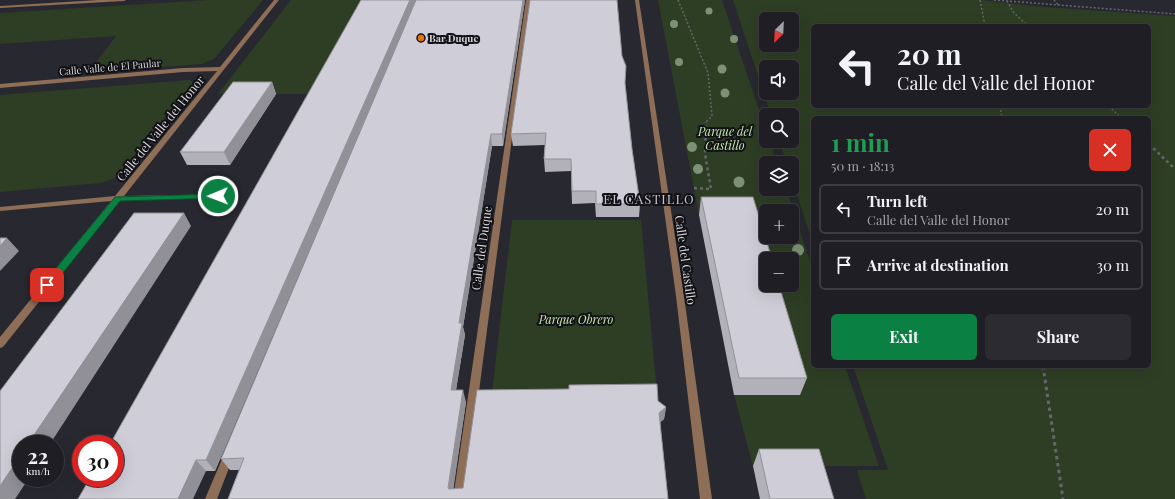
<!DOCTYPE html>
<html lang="en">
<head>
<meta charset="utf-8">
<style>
  body { margin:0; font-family:"Playfair Display",serif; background:#2b2b31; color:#f1f3f6; height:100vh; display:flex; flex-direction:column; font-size:15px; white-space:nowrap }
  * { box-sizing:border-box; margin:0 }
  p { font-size:13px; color:#a1a2a6 }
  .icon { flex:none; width:22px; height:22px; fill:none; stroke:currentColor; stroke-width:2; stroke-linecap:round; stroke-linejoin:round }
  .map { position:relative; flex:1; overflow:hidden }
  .panel { position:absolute; left:811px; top:116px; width:340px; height:252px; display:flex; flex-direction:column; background:#1e1e24; border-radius:6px; box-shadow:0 4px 16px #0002,0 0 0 1px #3c3c41 }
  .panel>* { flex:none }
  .guide { position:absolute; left:811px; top:24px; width:340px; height:84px; border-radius:6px; box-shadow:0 4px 16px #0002,0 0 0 1px #3c3c41; background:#1e1e24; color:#f1f3f6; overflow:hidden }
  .needle { width:26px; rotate:204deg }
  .buttons { position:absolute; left:759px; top:12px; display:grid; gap:8px }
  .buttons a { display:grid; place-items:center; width:40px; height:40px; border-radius:6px; background:#1e1e24; box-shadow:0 4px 16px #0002,0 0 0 1px #3c3c41; font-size:20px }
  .speed { position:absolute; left:12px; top:435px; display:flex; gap:8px; font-size:20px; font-weight:700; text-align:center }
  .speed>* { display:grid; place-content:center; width:52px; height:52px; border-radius:50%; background:#1e1e24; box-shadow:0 4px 16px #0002,0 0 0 1px #3c3c41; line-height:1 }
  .speed small { font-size:10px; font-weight:400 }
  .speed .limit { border:6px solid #d22; background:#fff; color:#111 }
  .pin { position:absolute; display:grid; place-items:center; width:34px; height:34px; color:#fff; margin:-17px; border-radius:8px; box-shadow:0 2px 6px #0006 }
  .me { position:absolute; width:44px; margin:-22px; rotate:269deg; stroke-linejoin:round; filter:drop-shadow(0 0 3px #0008) }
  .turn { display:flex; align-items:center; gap:14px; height:84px; padding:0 20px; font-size:18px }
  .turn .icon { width:52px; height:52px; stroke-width:2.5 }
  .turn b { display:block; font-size:28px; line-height:34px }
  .round { display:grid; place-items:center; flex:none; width:42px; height:42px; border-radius:6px; background:#2b2b31 }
  .head { display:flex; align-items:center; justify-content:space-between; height:68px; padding:0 20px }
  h1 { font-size:24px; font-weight:700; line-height:30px; color:#1e9e55 }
  .cta { display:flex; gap:8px; margin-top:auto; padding:8px 20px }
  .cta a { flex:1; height:46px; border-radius:6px; background:#0b8043; color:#fff; font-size:16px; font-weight:700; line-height:46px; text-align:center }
  .cta a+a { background:#2b2b31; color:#f1f3f6 }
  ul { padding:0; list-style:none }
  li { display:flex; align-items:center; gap:12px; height:50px; margin:0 8px 6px; padding:0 12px; border:2px solid #3c3c41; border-radius:6px }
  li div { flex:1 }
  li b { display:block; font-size:15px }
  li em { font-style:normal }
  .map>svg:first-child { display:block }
  .green { fill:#2e3e24; fill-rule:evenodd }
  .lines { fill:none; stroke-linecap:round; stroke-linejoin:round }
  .path-far2 { stroke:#66666d; stroke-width:1.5; stroke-dasharray:2 2; stroke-linecap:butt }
  .path-far1 { stroke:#66666d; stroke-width:2.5; stroke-dasharray:3 3; stroke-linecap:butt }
  .path { stroke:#66666d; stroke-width:3; stroke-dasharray:3.5 3.5; stroke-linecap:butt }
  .minor { fill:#8e6e56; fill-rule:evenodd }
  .tree { fill:#7d9274 }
  .wall { fill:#b2b1ba }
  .shaded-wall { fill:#919097 }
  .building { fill:#cfced8; stroke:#919097 }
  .route { fill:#0b8043; stroke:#07532c }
  .food-dot { fill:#e8710a; stroke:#121115; stroke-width:1.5 }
  .labels { text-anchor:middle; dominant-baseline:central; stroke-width:4; stroke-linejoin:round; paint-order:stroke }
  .far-poi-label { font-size:10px; font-weight:bold; fill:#d6d6db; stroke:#121115; text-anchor:start }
  .far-street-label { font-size:10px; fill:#d6d6db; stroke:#121115 }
  .street-label { font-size:12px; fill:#d6d6db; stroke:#121115 }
  .park-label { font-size:12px; font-style:italic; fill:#c2e8ac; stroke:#121115 }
  .neighbourhood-label { font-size:13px; letter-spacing:1px; fill:#c3c3cd; stroke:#121115 }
</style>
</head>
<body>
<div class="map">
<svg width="1175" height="499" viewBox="0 0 1175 499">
  <rect width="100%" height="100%" fill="#282830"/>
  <path class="green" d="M208 0H263L214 59 201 64 88 73 116 36 0 44V13Z
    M291 0H368L316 94H218Z
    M658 0H722L766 130V141H770L777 163H766V189H786L813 270V366H845L879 466H753L734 395H799L769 285H792V259H766L699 215ZM766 211H792V237H766Z
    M733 0H980L1044 7 1175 16V499H866L857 470H888L853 366H1149V118H813V243L792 180V163H787L779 141H792V115H771ZM766 19H792V45H766ZM813 26H1149V106H813ZM766 67H792V93H766Z
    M189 80 194 83 115 178 100 183 0 192V95Z
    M512 220H641L657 393H492Z"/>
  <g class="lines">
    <path class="path-far2" d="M678 0 708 73 712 116 705 123
      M980 0 985 26
      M994 0 1175 14
      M1054 0 1059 6
      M1007 1 1014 13 1028 26
      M1000 106 1002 118
      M1109 106 1121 118"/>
    <path class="path-far1" d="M1149 144 1175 169
      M694 188 711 189 705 154 706 122"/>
    <path class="path" d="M1043 366 1063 499"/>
    <path class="minor" d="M98 0H126L124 1 0 8V6Z
      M274 0H279L124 196 232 194 236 196 235 198 120 200 3 347 0 348V337L111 201 0 211V207L115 196 217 71 183 72 0 88V84L183 68 220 67Z
      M526 0H530L465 499H453Z
      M635 0H639L684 296 712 499H700L676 296Z
      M229 450 233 452 234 455 217 499H205L225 452Z"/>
  </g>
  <g class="tree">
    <circle cx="709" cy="11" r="3.5"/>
    <circle cx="674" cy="24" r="4"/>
    <circle cx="734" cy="39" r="4"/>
    <circle cx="679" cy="62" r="4"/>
    <circle cx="722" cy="69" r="4.5"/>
    <circle cx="725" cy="93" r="4.5"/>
    <circle cx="736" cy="143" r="5"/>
    <circle cx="692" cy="147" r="5"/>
    <circle cx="698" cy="169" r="5"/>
    <circle cx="739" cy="182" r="5.5"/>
    <circle cx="798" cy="250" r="6"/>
  </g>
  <path class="wall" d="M416 0 215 471H206L78 499Z
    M525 0 503 146H492L463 327 465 335 456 390 466 402 453 489 463 488 658 401 666 407 664 419 660 422 668 499H228L239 470H230L221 459Z
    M622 56 632 149 640 204 639 217H596L595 203 572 204 571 171 545 172 544 159 545 145 513 146 511 134Z
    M272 82 276 94 230 165H187L180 152Z
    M701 197 807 378 800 395H734L699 215Z
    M759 449 834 499H760L753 466Z"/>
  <path class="shaded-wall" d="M410 0H416L215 471 206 460Z
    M523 0H525L503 146 502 134Z
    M272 82 276 94 230 165 224 152Z
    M491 134 492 146 463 327 465 335 454 402 451 390 459 323Z
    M184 213 191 226 50 444H28Z
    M7 238 19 251 0 271V246Z
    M463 390 466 402 452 499 448 488Z
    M666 407 664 419 658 425 659 413Z
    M21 455V478H29L15 499H0V486Z
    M196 460 206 471 193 499H178Z"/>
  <path class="building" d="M361 0H410L206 460H196L178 499H78L90 478H115V444H110Z
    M416 0H523L502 134H491L459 323H462L451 390H463L448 488 449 489 463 488 477 390 569 389V385L657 384 658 401 666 407 659 413 668 499H228L244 458 221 459Z
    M530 0H617L622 56 626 66 625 83 632 149 640 204H596V191H572L571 159H544L546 133 511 134Z
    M233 82H272L224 152H180Z
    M701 197H753L772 259H766V285H779L807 378H739Z
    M134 213H184L28 444H21V455L0 486V391Z
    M0 238H7L0 246Z
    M759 449H819L834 499H770Z"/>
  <path class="route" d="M218 194 222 196 221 198 120 201 51 288H44L42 285 115 197Z"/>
  <circle class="food-dot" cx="421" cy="38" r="4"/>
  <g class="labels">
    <g class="far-poi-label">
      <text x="429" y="38">Bar Duque</text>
    </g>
    <g class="far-street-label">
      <text transform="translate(110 67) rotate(-5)">Calle Valle de El Paular</text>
    </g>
    <g class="street-label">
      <text transform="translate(160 128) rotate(-51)">Calle del Valle del Honor</text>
      <text transform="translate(481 248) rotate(-82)">Calle del Duque</text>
      <text transform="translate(686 260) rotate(82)">Calle del Castillo</text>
    </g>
    <g class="park-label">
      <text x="725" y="131">Parque del<tspan x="725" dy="14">Castillo</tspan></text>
      <text x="576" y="319">Parque Obrero</text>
    </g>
    <g class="neighbourhood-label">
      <text x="649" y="198">EL CASTILLO</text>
    </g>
  </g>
</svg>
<div class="buttons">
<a><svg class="needle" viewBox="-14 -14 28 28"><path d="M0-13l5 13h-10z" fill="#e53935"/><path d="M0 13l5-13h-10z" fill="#a1a2a6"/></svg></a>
<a><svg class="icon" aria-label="sound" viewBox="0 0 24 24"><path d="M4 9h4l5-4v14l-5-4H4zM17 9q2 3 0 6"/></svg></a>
<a><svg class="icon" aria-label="search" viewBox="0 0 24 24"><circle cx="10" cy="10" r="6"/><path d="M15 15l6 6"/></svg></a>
<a><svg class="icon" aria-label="layers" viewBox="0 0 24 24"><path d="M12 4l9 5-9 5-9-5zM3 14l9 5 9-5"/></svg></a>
<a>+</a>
<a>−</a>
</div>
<div class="speed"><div>22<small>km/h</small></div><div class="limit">30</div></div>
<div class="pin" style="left:47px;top:285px;background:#d93025"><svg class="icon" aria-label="arrive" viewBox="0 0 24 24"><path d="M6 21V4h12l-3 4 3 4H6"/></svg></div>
<svg class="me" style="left:218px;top:196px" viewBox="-20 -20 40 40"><circle r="17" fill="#0b8043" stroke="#fff" stroke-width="3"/><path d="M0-11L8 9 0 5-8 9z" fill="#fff"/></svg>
<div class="guide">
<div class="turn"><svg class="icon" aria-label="left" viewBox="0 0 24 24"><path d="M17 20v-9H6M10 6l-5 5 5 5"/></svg><div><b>20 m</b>Calle del Valle del Honor</div></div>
</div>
<section class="panel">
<div class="head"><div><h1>1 min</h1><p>50 m · 18:13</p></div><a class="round" style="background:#d93025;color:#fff"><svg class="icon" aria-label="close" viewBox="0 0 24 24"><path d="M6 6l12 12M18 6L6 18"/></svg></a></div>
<ul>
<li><svg class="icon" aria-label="left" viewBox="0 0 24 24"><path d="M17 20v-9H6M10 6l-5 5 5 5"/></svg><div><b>Turn left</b><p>Calle del Valle del Honor</p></div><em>20 m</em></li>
<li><svg class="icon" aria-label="arrive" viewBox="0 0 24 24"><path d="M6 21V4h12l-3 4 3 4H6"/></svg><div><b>Arrive at destination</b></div><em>30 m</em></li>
</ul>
<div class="cta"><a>Exit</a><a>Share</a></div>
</section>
</div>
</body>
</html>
